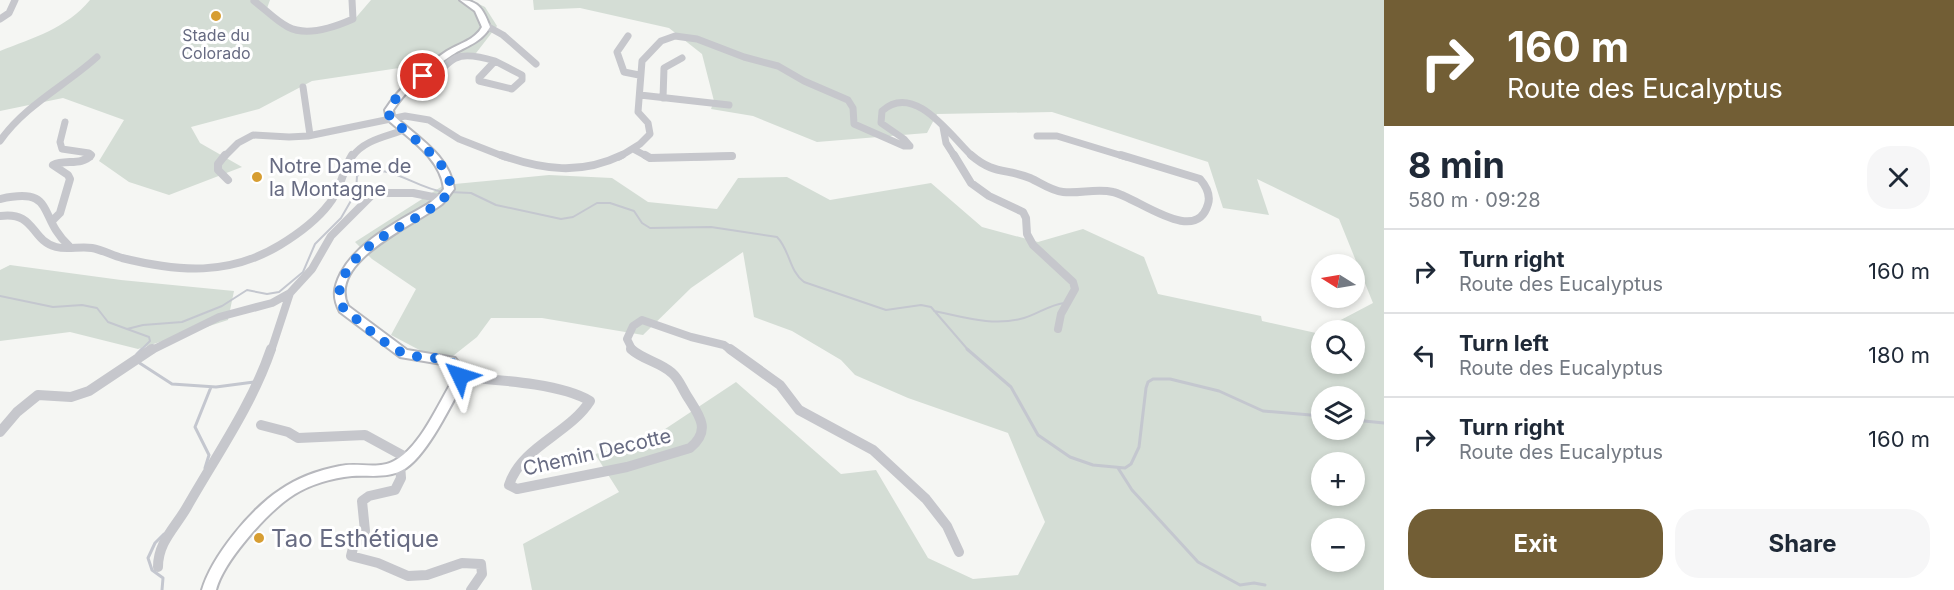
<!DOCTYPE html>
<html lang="en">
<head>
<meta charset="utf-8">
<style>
  body { margin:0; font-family:Inter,sans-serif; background:#f6f6f7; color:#1f2937; height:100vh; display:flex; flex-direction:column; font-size:22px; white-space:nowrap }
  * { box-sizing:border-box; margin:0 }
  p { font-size:20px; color:#747a83 }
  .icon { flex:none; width:33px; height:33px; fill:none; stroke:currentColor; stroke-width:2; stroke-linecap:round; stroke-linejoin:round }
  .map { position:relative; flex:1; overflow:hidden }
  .details { display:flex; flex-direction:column; background:#fff; width:570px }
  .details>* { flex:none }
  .hud { background:#725e35; color:#fff; overflow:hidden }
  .needle { width:39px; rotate:281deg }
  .controls { position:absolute; left:1311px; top:254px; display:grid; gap:12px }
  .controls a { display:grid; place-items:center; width:54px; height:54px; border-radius:50%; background:#fff; box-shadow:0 3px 9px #0003; font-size:30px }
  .pin { position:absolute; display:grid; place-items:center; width:51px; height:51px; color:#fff; margin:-26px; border:3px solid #fff; border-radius:50%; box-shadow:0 2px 6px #0007 }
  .me { position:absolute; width:66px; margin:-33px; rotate:311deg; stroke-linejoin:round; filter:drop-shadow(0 0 4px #0008) }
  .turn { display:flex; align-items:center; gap:21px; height:126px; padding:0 24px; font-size:27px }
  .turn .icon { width:78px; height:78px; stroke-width:2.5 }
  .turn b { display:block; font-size:42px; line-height:51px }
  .round { display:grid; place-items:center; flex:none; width:63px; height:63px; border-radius:24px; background:#f6f6f7 }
  .head { display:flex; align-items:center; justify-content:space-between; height:102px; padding:0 24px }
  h1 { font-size:36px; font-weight:700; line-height:45px }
  .cta { display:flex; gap:12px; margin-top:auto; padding:12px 24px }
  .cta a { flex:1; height:69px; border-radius:24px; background:#725e35; color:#fff; font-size:24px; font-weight:700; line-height:69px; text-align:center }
  .cta a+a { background:#f6f6f7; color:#1f2937 }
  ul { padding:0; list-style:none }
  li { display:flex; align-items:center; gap:18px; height:84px; padding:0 24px; border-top:2px solid #e0e1e3 }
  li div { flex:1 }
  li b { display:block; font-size:22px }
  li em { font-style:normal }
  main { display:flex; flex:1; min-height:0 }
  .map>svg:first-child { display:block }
  .green { fill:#d4ddd5; fill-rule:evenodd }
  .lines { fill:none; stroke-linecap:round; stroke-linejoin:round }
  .stream-far1 { stroke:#c4c7cf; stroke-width:2 }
  .stream { stroke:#c4c7cf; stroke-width:3 }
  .major-casing { stroke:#b7b8bd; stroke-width:4 }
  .minor-far2 { stroke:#c6c7cc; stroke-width:7 }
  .minor-far1 { stroke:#c6c7cc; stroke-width:8 }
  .minor { stroke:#c6c7cc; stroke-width:10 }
  .major { fill:#fff; fill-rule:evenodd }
  .route { stroke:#1a73e8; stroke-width:10; stroke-dasharray:0 18 }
  .poi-dot { fill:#d79e32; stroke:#fff; stroke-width:2 }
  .labels { text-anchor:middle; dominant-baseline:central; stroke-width:6; stroke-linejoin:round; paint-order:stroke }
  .far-poi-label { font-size:16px; fill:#676b82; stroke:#fff }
  .poi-label { font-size:20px; fill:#676b82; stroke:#fff; text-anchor:start }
  .street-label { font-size:20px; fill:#676b82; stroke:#fff }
  .near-poi-label { font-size:24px; fill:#676b82; stroke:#fff; text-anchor:start }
</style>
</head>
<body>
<main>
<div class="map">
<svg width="1384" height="590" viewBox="0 0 1384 590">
  <rect width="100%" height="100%" fill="#f5f6f3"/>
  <path class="green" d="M90 0H270L266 11 306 34 353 21 371 0H471L485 7 497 26 473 57 312 81 259 109 191 127 200 143 242 167 169 195 129 182 99 161 124 120 63 98 0 111V51C33 38 67 28 90 0Z
    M533 0H1384V590H532L523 544 619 492 595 454 644 443 736 382 841 474 876 470 928 558 973 579 1018 575 1045 522 1008 433 908 398 855 375 841 360 792 331 754 317 743 252 691 288 643 335 542 318H491L477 337 444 363 391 335 416 289 372 259 355 242 444 185 549 175 612 178 648 202 717 209 738 178 787 177 830 200 931 183 982 227 1038 242 1083 229 1144 257 1158 294 1261 316 1262 321 1316 333 1373 303 1339 219 1257 179 1269 215 1223 208 1208 162 1052 112 937 114 927 133 817 142 753 116 711 109 714 101 702 54 669 28 580 8 534 10ZM1322 330H1354V363H1322ZM1322 396H1354V429H1322ZM1322 462H1354V495H1322ZM1322 528H1354V561H1322Z
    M10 265 121 280 234 291 228 320 138 349 70 332 0 341V270Z"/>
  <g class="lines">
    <path class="stream-far1" d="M449 192 471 193 496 205 561 219 573 217 597 203H610L634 211 642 223 650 228 711 227 777 237C790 250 789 271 804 282L886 310 921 305 931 307 969 351
      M0 296 53 307 82 305 97 308 108 322 127 329 143 325 182 322 222 306 247 290 267 294 279 292 303 272 315 244 341 218 356 192 357 176C387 159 413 188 444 192
      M934 311C963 317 994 327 1024 318 1038 314 1049 305 1064 303
      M127 329 149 337 150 341 140 351"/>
    <path class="stream" d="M967 349 1011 387 1038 435 1070 457 1093 465 1125 468 1131 464 1139 447 1146 388 1148 382 1153 379H1170L1219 391 1263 411 1322 416
      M137 354 142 349
      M138 362 172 384 216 387 254 382
      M1354 420 1384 423
      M205 468 209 455 195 427 211 387
      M1118 468 1132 490 1198 562 1240 585 1254 583 1265 585
      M162 590 163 578 152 570 148 558 155 543 164 534"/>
    <g class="major-casing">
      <path id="major" d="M460 0C479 0 484 11 490 27 481 43 466 46 452 55 431 69 407 88 393 110L394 116C417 137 450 156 454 189 450 194 447 199 442 204 417 224 326 261 348 306L407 350 455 358 466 373 464 381C451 405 428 453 406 468 386 481 365 473 344 477 325 480 304 487 289 498 265 515 223 562 216 590H202C212 556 251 509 280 490 297 478 319 470 340 466 357 462 378 470 394 461 420 448 438 404 453 380L454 374 448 365 400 357 340 312C332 297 334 287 341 273 355 247 383 230 407 216 421 208 435 202 444 189 441 158 408 138 387 119L385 110C400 87 424 66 447 51 460 43 475 40 482 27L475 11Z"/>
    </g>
    <path class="minor-far2" d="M254 1C265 9 276 21 288 27 307 37 335 27 353 19L352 0
      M0 19 9 13 15 0
      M485 25 503 35 536 64
      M628 36 617 52 624 72 639 75
      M495 61 522 75V80L512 89 479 81V78Z
      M423 76C439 76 443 65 456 58 466 53 485 58 495 61
      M303 87 310 135
      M640 95 729 105
      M663 98 664 68 682 58
      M65 122 60 142 62 149 89 153 90 157
      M943 127 946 143 955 157
      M1037 136H1057L1126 157
      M0 141C25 105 65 86 97 57
      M635 150 648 157
      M224 157 238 143 253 135 289 137 308 136 405 116 429 120 459 139 505 157
      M352 157C364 140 385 137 404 130
      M619 157 640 144 650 134 648 123 638 112 642 61 661 41 675 36 697 39 744 57 778 66 804 81 848 100 853 108 854 124 904 146H910L904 139 881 123 882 111C915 81 952 138 973 157
      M696 157 732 156"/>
    <path class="minor-far1" d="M225 155 218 164V170L228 180
      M501 155C543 170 581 175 622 155
      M645 155 650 158 732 156
      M954 155 971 183 989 196 1023 212 1026 218 1027 234 1033 245 1073 282 1075 289 1061 314 1058 329
      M971 155C994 175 1006 168 1030 178 1041 183 1051 191 1063 192 1080 194 1096 188 1113 192 1137 197 1196 247 1208 204 1211 194 1206 186 1200 179L1121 155
      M0 199C57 186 37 217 69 246
      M0 216C36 211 30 240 56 247 68 250 80 246 92 248 102 250 112 255 122 258 179 272 229 276 280 245 298 234 316 221 329 204 341 190 342 171 352 155
      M52 221 60 213 70 179 68 175 53 165C65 159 82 166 91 155
      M150 351 219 317 272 303 290 293 312 269 331 236 374 193H413L443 199
      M271 351 290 293
      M633 351 627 339 633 326 642 320 691 337 724 345 732 351"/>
    <path class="minor" d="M730 349 780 385 799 410 873 450 926 499 947 526 959 552
      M460 377C496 380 560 383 590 401 569 434 522 446 509 485L517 489 627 467 690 448C712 430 699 415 687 396 682 388 679 379 672 373 660 362 643 360 631 349
      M261 425 288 432 298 438 365 435 409 459
      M0 432 17 412 38 395 71 397 89 391 152 349
      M400 465 401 478 395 490 369 496 362 501 365 531 353 548 351 556 378 563 408 576 427 575 462 563 481 564 482 574 471 590
      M158 567C158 542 175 528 187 507 216 456 252 405 271 349"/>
    <use href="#major" class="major"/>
  </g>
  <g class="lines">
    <path class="route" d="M423 76C411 86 389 98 389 115 405 135 445 157 450 183 451 189 447 195 443 199 411 227 363 236 343 278 339 289 337 298 344 309 361 322 389 350 409 355 425 360 458 353 460 376"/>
  </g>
  <g class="poi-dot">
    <circle cx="216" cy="16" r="6"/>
    <circle cx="257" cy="177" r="6"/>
    <circle cx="259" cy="538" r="6"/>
  </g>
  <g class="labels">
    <g class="far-poi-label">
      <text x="216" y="35">Stade du<tspan x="216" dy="18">Colorado</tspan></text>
    </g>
    <g class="poi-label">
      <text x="269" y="166">Notre Dame de<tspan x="269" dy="23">la Montagne</tspan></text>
    </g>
    <g class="street-label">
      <text transform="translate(597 452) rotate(-13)">Chemin Decotte</text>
    </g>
    <g class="near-poi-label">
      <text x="271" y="538">Tao Esthétique</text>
    </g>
  </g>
</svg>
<div class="controls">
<a><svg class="needle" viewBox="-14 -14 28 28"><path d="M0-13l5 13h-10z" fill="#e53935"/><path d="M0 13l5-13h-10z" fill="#747a83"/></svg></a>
<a><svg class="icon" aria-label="search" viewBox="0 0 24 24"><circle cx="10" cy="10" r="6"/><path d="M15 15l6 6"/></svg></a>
<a><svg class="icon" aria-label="layers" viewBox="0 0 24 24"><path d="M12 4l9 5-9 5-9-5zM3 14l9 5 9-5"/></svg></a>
<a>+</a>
<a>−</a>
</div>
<div class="pin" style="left:423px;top:76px;background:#d93025"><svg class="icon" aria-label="arrive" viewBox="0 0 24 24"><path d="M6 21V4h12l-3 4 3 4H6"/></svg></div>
<svg class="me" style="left:460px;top:376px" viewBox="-20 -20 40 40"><path d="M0-17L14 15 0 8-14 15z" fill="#1a73e8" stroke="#fff" stroke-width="4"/></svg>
</div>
<section class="details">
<div class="hud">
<div class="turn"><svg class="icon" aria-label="right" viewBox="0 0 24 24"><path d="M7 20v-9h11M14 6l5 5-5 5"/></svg><div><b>160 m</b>Route des Eucalyptus</div></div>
</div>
<div class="head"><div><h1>8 min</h1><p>580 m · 09:28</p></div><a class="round"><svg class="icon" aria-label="close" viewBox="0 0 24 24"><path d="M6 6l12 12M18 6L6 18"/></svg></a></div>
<ul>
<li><svg class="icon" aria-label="right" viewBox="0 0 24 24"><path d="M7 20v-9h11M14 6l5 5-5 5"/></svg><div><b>Turn right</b><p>Route des Eucalyptus</p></div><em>160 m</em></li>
<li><svg class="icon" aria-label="left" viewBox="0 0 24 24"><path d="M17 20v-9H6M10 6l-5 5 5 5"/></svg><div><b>Turn left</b><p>Route des Eucalyptus</p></div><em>180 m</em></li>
<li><svg class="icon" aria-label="right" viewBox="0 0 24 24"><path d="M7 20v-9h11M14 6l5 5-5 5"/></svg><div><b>Turn right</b><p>Route des Eucalyptus</p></div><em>160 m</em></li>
</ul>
<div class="cta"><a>Exit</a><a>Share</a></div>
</section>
</main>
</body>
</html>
